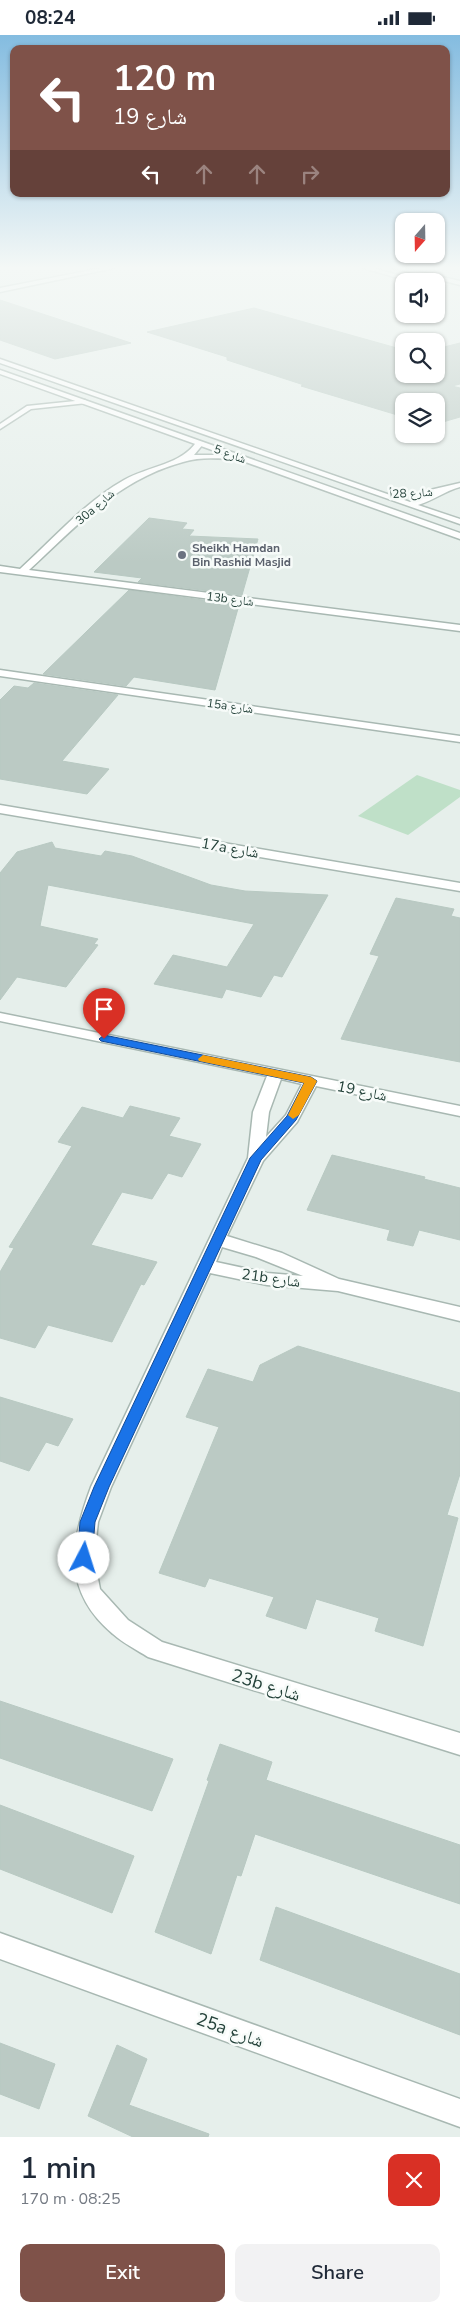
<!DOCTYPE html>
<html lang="en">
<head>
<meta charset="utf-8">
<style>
  body { margin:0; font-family:"Nunito Sans","Noto Naskh Arabic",sans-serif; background:#f2f2f3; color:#1f2937; height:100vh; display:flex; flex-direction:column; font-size:19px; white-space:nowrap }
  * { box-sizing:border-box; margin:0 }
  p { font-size:16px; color:#747a83 }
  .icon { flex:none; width:28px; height:28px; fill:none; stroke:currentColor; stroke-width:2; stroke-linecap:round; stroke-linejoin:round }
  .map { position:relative; height:2102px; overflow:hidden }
  .panel { display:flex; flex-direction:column; background:#fff; flex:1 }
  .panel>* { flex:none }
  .hud { position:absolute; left:10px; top:10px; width:440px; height:152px; border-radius:10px; box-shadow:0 1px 4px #0004; background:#7f5249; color:#fff; overflow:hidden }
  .needle { width:32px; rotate:200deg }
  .tools { position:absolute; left:395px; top:178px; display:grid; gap:10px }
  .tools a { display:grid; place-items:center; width:50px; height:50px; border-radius:10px; background:#fff; box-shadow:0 1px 4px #0004; font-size:25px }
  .pin { position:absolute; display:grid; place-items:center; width:42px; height:42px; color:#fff; margin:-51px -21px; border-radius:50% 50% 50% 0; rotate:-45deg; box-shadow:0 0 5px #0007 }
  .pin .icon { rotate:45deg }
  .me { position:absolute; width:55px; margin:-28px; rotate:5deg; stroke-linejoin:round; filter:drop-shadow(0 0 4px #0008) }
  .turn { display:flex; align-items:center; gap:18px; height:105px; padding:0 20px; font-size:22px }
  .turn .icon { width:65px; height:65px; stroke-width:2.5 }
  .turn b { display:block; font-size:35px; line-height:42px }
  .lanes { display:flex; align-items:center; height:48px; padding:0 20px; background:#0003; justify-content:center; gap:25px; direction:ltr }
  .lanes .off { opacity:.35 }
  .round { display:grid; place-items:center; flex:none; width:52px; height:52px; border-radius:10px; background:#f2f2f3 }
  .headline { display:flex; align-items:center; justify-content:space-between; height:85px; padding:0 20px }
  h1 { font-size:30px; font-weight:600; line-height:38px }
  .primary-button { display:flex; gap:10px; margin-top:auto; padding:10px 20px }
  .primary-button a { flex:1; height:58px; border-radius:10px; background:#7f5249; color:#fff; font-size:20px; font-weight:600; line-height:58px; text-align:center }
  .primary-button a+a { background:#f2f2f3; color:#1f2937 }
  .status { display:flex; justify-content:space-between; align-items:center; height:35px; padding:0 25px; background:#fff; direction:ltr }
  .status svg { height:14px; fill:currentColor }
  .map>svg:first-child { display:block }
  .green { fill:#bfe0c8 }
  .building { fill:#bbcac4; stroke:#b8c9c2 }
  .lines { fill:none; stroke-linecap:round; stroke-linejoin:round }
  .minor-casing { stroke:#a8b8b2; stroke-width:3 }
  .tertiary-casing { stroke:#a8b8b2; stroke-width:3 }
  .minor { fill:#fff; fill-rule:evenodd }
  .tertiary { fill:#fff; fill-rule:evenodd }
  .route { fill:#1a73e8; stroke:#114b97 }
  .slow { fill:#f59e0b }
  .worship-dot { fill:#6b7280; stroke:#f7fbf9; stroke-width:2 }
  .labels { text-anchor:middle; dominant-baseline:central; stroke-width:5; stroke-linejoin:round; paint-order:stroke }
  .far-street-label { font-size:12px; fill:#24423a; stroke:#f7fbf9 }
  .far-worship-label { font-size:12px; font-weight:bold; fill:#5b616d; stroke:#f7fbf9; text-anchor:start }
  .street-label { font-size:15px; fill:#24423a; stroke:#f7fbf9 }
  .near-street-label { font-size:18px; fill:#24423a; stroke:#f7fbf9 }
</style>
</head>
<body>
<div class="status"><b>08:24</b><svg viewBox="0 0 49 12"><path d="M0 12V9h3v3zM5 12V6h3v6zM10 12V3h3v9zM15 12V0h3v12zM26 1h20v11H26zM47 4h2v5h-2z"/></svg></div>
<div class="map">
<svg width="460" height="2102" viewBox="0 0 460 2102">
  <rect width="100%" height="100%" fill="#e6efeb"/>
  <path class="green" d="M417 740 460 755V762L408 800 358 781Z"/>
  <path class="building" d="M0 265 131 308 55 324 0 305Z
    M254 273 404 315V339H436V314L460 308V349L452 351 460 353V382L436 389V366H404V382L301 351 304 350 227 325V322L147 297Z
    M149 483 187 488 182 494 194 495 189 501 258 504 242 560 138 547 142 543 94 537Z
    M129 555 239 570 215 655 134 642 126 651 43 639Z
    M34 648 118 660 62 726 109 734 87 759 0 744V665L14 651 28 653Z
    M52 807 55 813 101 821 105 816 132 821 211 850 245 856 328 860 282 942 274 940 261 962 226 954 222 963 154 949 173 920 227 932 254 889 48 850 40 891 98 904 94 909 98 910 66 952 17 942 0 965V838L17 817Z
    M396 863 454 874 451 881 460 883V1027L341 1004 379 921 370 919Z
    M130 1071 180 1083 169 1101 201 1109 182 1142 168 1138 152 1164 122 1157 91 1210 157 1227 144 1250 141 1249 112 1307 48 1290 35 1313 0 1303V1237L14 1213 9 1212 72 1111 58 1107 82 1072 123 1083Z
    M332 1120 425 1142 424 1144 460 1153V1205L419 1195 413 1211 387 1205 390 1195 307 1175Z
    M298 1311 460 1358V1439L447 1480 458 1483 423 1611 375 1596 379 1583 316 1564 306 1594 266 1581 274 1562 209 1543 205 1552 159 1538 219 1392 186 1382 208 1334 253 1347 260 1330Z
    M0 1362 73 1384 58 1411 46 1407 29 1436 0 1426Z
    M0 1666 173 1724 152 1776 0 1723Z
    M220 1709 272 1727 266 1745 460 1810V1869L255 1799 241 1841 237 1840 211 1919 155 1897 209 1746 207 1745Z
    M0 1770 134 1821 112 1878 0 1834Z
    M276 1872 460 1939V2000L260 1925Z
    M0 2008 55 2029 39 2074 0 2059Z
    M117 2010 147 2024 129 2070 209 2099 208 2102H133L88 2081Z"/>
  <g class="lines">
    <g class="minor-casing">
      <path id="minor" d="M85 365 87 368 31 374 0 394V389L27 371Z
        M197 406 204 408 194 420H240L244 422 240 424C221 424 201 421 183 427 117 445 78 490 29 535L460 590V596L0 537V531L20 534C53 504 85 467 124 445 148 431 182 430 197 406Z
        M0 635 460 701V707L0 641Z
        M0 770 460 848V856L0 778Z
        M0 978 460 1071V1081L316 1051 297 1087 263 1126 227 1201 282 1218 339 1244 460 1272V1286L338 1256 267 1250 210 1238 111 1452 98 1487 94 1523 100 1554 128 1585 162 1607 460 1698V1720L148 1622C137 1615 123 1608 113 1599 62 1556 70 1508 91 1452L248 1123 253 1077 267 1041 0 986ZM281 1044 302 1049 286 1080 266 1102 269 1077ZM222 1212 256 1222 303 1241 267 1238 216 1227Z
        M0 1898 460 2064V2092L0 1924Z"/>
    </g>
    <g class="tertiary-casing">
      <path id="tertiary" d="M102 233H114L0 257V253Z
        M363 233H373L408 243 405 245Z
        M393 233H403L460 246V250Z
        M0 324 410 467 432 459 429 457 430 455 460 448V452C445 456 434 465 418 470L460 484V489L0 328Z
        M0 335 460 498V504L0 339Z"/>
    </g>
    <use href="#minor" class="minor"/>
    <use href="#tertiary" class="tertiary"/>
  </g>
  <linearGradient id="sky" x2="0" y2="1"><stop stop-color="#84bce0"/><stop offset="0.44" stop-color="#f4f8f6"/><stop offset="1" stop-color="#f4f8f6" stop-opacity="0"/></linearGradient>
  <rect width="460" height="528" fill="url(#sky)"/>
  <path class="route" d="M104 1000 311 1042 317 1046 296 1085 261 1125 109 1452 95 1487 92 1523 90 1528 84 1530 79 1528 77 1523 80 1487 94 1452 250 1123 287 1081 304 1048 101 1006 99 1004Z"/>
  <path class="slow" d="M203 1020 311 1042 317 1046 299 1080 293 1084 288 1080 304 1048 199 1026 198 1024Z"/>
  <circle class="worship-dot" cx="182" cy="520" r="5"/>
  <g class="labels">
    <g class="far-street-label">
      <text transform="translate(230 419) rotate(20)">شارع 5</text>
      <text transform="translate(411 458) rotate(-3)">شارع 28أ</text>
      <text transform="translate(95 472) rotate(-41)">30a شارع</text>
      <text transform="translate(230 564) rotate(7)">13b شارع</text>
      <text transform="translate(230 671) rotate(8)">15a شارع</text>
    </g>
    <g class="far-worship-label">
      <text x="192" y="513">Sheikh Hamdan<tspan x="192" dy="14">Bin Rashid Masjid</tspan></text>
    </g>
    <g class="street-label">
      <text transform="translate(230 813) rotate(10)">17a شارع</text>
      <text transform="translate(362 1056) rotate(12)">شارع 19</text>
      <text transform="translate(271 1243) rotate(8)">21b شارع</text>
    </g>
    <g class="near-street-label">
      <text transform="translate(266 1650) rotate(17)">23b شارع</text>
      <text transform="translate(230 1995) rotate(20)">25a شارع</text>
    </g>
  </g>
</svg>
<div class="tools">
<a><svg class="needle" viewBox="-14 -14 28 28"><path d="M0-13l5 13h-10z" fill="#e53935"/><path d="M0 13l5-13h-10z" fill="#747a83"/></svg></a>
<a><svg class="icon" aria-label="sound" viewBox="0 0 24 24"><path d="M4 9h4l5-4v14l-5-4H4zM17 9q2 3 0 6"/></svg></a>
<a><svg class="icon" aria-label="search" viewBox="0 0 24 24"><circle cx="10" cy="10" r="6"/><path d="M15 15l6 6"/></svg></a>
<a><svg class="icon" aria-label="layers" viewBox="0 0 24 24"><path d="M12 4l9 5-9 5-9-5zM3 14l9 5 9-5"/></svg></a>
</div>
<div class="pin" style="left:104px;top:1004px;background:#d93025"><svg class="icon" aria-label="arrive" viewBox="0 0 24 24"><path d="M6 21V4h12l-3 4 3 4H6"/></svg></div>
<svg class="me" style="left:84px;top:1523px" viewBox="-20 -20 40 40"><circle r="19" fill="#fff"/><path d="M0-13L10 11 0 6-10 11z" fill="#1a73e8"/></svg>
<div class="hud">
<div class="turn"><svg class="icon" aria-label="left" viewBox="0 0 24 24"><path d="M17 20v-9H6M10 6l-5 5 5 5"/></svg><div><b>120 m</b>شارع 19</div></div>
<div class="lanes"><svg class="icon" aria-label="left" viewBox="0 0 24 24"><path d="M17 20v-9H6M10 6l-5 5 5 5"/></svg><svg class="icon off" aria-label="ahead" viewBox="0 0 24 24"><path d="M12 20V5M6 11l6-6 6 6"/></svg><svg class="icon off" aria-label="ahead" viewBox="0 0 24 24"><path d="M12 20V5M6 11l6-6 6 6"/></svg><svg class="icon off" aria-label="right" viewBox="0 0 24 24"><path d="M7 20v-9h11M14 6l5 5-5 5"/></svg></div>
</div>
</div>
<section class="panel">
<div class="headline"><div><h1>1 min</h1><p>170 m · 08:25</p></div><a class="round" style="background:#d93025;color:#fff"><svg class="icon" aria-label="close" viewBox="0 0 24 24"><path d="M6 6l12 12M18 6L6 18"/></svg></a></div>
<div class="primary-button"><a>Exit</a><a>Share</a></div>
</section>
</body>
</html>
